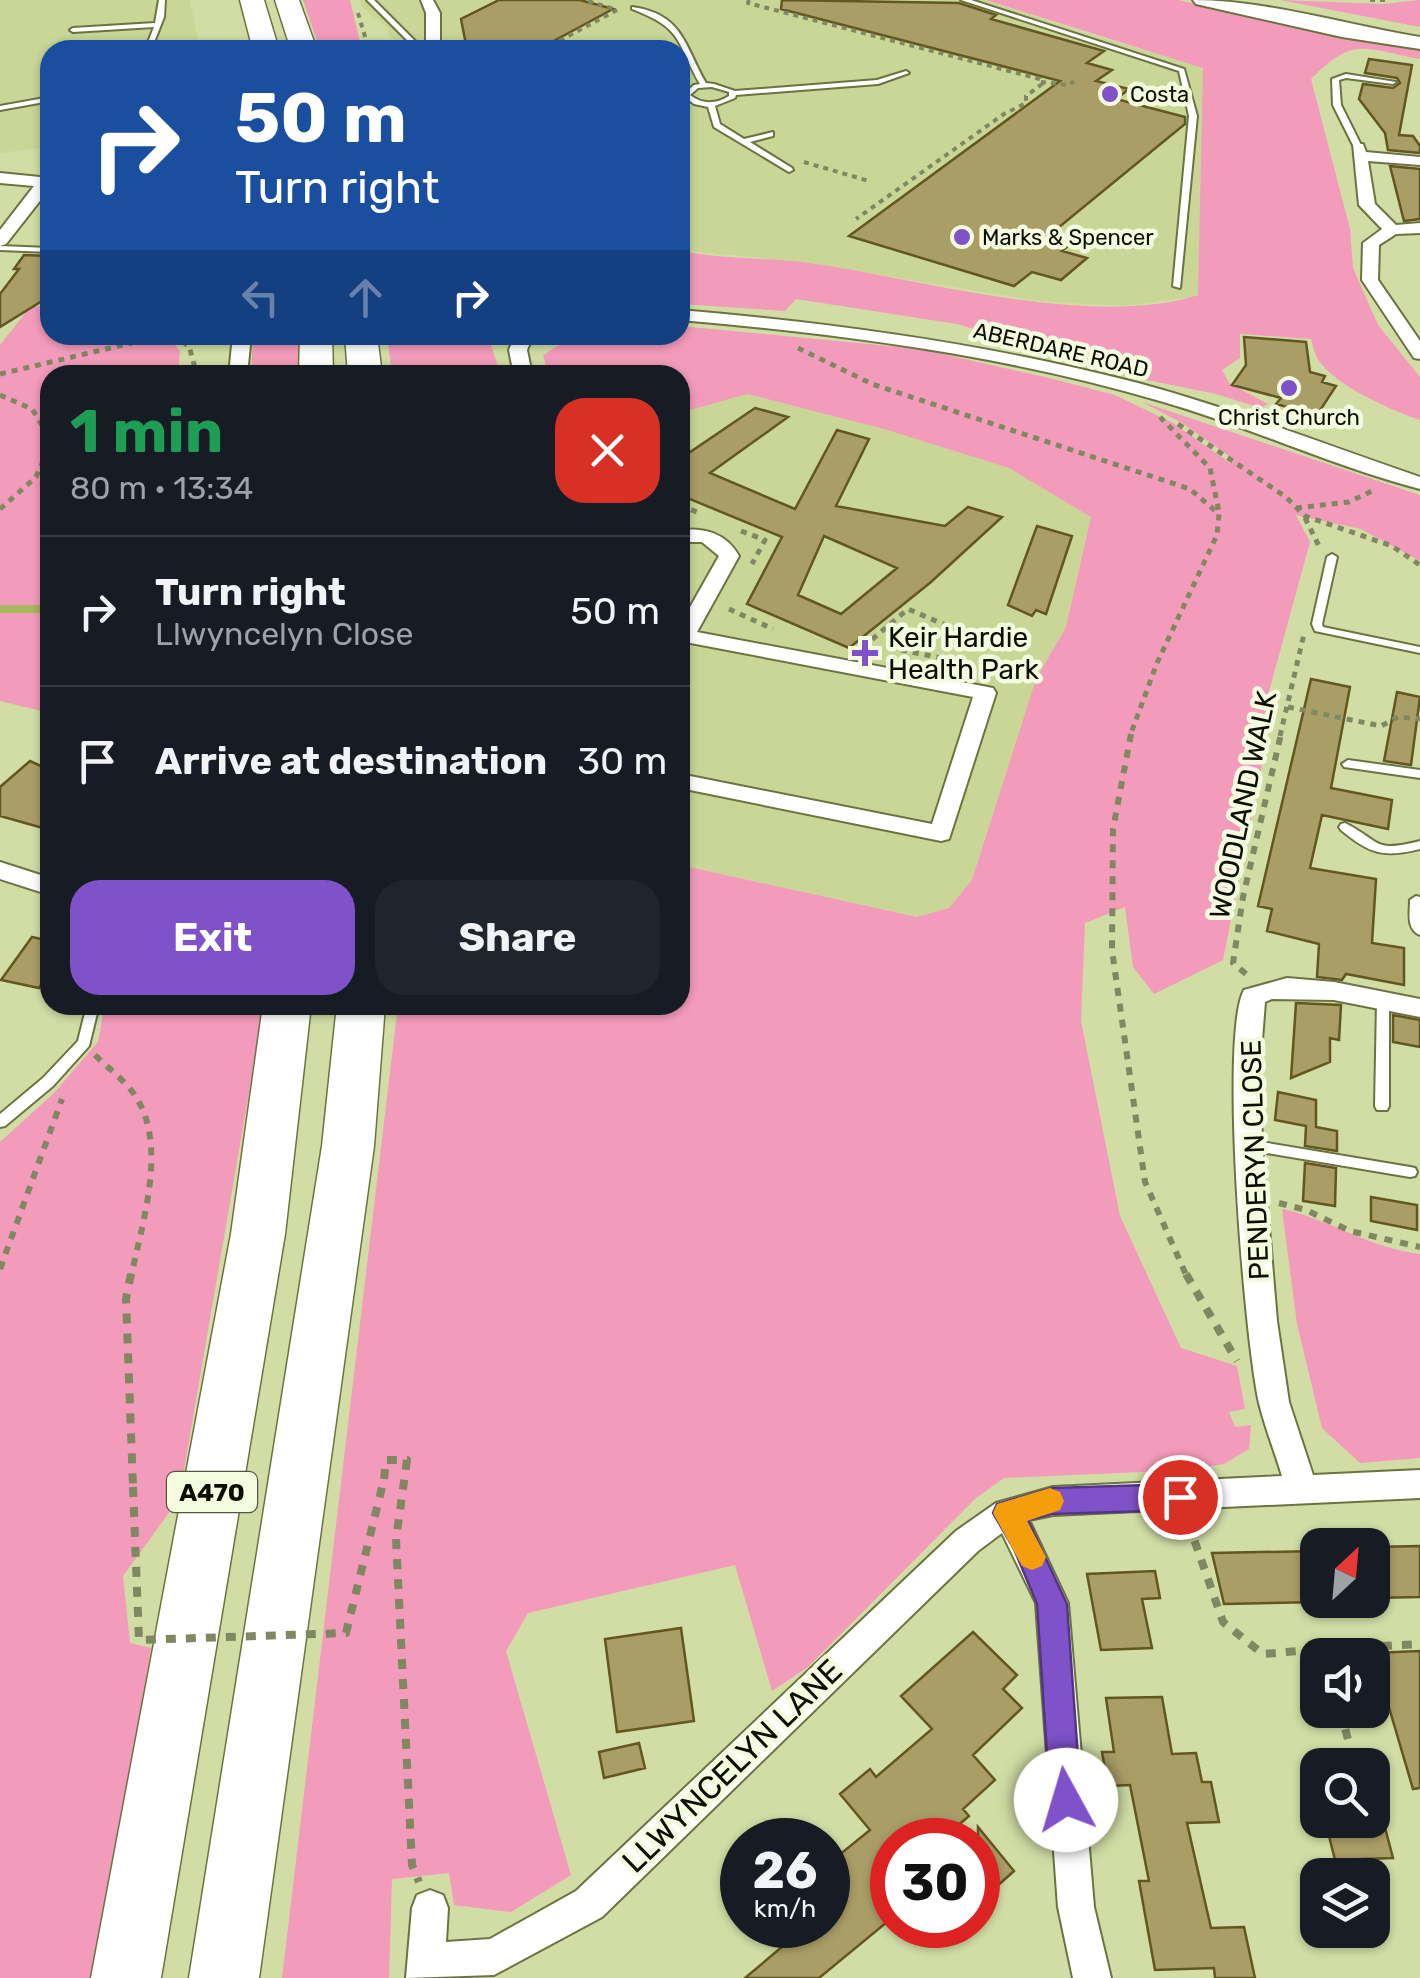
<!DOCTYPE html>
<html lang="en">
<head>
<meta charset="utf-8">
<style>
  body { margin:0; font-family:Rubik,sans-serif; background:#20242c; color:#f1f3f6; height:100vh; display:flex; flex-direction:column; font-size:38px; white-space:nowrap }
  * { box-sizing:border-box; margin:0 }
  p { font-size:32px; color:#9ea1a6 }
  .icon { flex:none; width:55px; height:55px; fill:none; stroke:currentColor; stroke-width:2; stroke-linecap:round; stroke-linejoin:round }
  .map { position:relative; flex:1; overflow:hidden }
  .side { position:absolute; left:40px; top:365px; width:650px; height:650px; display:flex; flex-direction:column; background:#171b24; border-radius:30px; box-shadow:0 2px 8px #0004 }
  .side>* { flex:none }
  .top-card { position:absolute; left:40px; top:40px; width:650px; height:305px; border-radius:30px; box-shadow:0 2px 8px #0004; background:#1a4fa0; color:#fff; overflow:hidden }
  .needle { width:65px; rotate:26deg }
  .fabs { position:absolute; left:1300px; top:1528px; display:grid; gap:20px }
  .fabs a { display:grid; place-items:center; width:90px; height:90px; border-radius:20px; background:#171b24; box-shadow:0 2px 8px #0004; font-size:50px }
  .speed { position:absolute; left:720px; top:1818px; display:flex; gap:20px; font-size:50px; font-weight:700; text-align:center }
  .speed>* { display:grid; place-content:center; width:130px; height:130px; border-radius:50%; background:#171b24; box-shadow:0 2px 8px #0004; line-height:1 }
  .speed small { font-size:25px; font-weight:400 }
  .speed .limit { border:15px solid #d22; background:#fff; color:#111 }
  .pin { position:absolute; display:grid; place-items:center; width:85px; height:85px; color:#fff; margin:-42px; border:5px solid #fff; border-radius:50%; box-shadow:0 2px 10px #0007 }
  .me { position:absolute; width:110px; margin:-55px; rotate:354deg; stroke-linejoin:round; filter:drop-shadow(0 0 8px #0008) }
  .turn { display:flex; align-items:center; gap:35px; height:210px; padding:0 30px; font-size:45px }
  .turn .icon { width:130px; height:130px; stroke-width:2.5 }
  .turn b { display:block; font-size:70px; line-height:85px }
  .lanes { display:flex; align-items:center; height:95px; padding:0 30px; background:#0003; justify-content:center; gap:50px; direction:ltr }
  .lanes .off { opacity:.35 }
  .round { display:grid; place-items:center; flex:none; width:105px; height:105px; border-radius:30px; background:#20242c }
  .headline { display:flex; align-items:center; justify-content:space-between; height:170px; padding:0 30px }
  h1 { font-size:60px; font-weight:700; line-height:75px; color:#1e9e55 }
  .cta { display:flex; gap:20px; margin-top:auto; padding:20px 30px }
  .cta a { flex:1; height:115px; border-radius:30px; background:#7f52ca; color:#fff; font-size:40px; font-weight:700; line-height:115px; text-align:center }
  .cta a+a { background:#20242c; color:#f1f3f6 }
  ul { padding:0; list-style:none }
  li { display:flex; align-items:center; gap:30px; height:150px; padding:0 30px; border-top:2px solid #363941 }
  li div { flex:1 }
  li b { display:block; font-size:38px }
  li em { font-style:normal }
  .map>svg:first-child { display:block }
  .built { fill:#c9d696 }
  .green { fill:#f39bba }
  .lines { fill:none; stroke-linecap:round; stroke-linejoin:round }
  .stream { stroke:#a8b760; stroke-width:8 }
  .building { fill:#aa9e67; stroke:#625720; stroke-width:2.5; fill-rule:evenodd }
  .lane-casing { stroke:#6b7440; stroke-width:4 }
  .street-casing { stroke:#6b7440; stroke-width:4 }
  .primary-casing { stroke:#6b7440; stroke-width:4 }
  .highway-casing { stroke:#6b7440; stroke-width:3 }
  .path-far3 { stroke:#808861; stroke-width:4; stroke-dasharray:5 5; stroke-linecap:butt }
  .path-far2 { stroke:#808861; stroke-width:5; stroke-dasharray:6 6; stroke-linecap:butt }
  .path-far1 { stroke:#808861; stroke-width:6; stroke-dasharray:8 8; stroke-linecap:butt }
  .path { stroke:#808861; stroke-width:8; stroke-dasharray:10 10; stroke-linecap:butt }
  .lane { fill:#fff; fill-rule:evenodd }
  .street { fill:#fff; fill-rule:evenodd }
  .primary { fill:#fff; fill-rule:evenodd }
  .highway { fill:#fff; fill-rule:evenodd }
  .path-bridge { stroke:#808861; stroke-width:8; stroke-dasharray:10 10; stroke-linecap:butt }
  .route { fill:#7f52ca; stroke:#533583; stroke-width:2.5 }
  .slow { fill:#f59e0b }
  .poi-dot { fill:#7f52ca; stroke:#f4fbde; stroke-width:4 }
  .labels { text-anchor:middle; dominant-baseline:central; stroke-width:9; stroke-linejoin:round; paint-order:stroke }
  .far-poi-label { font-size:22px; fill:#0b0e00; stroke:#f4fbde; text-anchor:start }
  .far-street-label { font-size:22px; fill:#0b0e00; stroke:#f4fbde }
  .shield { fill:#f4fbde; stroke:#515543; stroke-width:2.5 }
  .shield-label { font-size:25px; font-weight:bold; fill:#0b0e00 }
  .poi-label { font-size:28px; fill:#0b0e00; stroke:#f4fbde; text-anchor:start }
  .street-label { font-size:28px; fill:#0b0e00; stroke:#f4fbde }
  .near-street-label { font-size:32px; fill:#0b0e00; stroke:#f4fbde }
</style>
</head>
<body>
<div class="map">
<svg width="1420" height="1978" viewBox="0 0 1420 1978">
  <rect width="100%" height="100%" fill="#d1dda5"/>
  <path class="built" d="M0 0H190L200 50H50V147L0 153Z
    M359 0H986L1087 34 1197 65 1206 72 1200 291 1192 297 1123 306 1039 301 801 262 680 250V50H402L388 35V28L363 8Z
    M747 394 884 429 1009 468 1091 516 1066 627 1036 679 972 880 949 908 918 917 680 865V413Z"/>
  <path class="green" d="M303 0H350L362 50H320Z
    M986 0H1179L1291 27 1420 50V59C1365 49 1354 35 1311 79L1350 229 1353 268 1378 325 1420 377V420C1391 410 1338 387 1320 362 1315 357 1313 346 1311 339L1240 334V358L1222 370 1229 383 1268 404 1260 408 1216 394 1132 377 957 324 796 299 785 311 680 304V250C719 260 763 257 802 262 916 277 1088 330 1198 295L1203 68Z
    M1280 0 1383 4 1420 0V27Z
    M50 306V335H166L180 351 178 375H50V713L0 701V345L30 307Z
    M680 326 920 349 1049 378 1115 395 1173 423 1230 463 1235 460 1182 423 1142 402 1420 495V561L1361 529 1296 515 1310 542 1268 695 1275 699 1223 960 1154 994 1133 967 1125 907 1085 923 1081 1021 1120 1216 1181 1348 1237 1366 1245 1409 1229 1412 1235 1427 1251 1425 1249 1449 1224 1464 1187 1470 1004 1478 976 1498 808 1667 772 1691 735 1565 528 1613 506 1651 571 1875 511 1912 454 1905 449 1873 392 1879 389 1978H282L398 1005H680V865L917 917 949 908 972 880 1036 679 1066 627 1091 517 1009 468 884 429 747 394 680 413V375H549L543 356C573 328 641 335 680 335Z
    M253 335H300L304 375H251Z
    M387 335H480L491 345 501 375H392Z
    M105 1005H264L179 1499 123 1576 130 1643 151 1648 95 1978H0V1142L54 1093 98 1042Z
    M1282 1209C1329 1219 1369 1248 1420 1254V1458L1360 1463 1322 1428 1297 1324Z"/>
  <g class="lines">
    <path class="stream" d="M0 609H50"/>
  </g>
  <path class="building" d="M499 0H580L613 9 537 50H467L461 19Z
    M782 0 959 3 996 15 991 19 1104 51 1087 63 1112 70 1096 81 1129 89 1116 99 1185 117V124L1053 232 1076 239 1062 251 1087 258 1061 280 1032 272 1014 286 849 236 1060 81 781 9Z
    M1369 59 1412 65 1399 135 1413 136 1420 146V153L1388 150 1385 133 1359 99 1363 84 1393 88 1400 83 1397 78 1365 73Z
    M1390 166 1420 169V219L1404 221Z
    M24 255 50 256V296L0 327V294L19 269H14Z
    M1244 337 1306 342 1310 372 1325 376 1322 382 1336 386 1317 415 1276 404 1281 398 1232 385 1246 365Z
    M755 408 788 417 710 473 795 509 837 430 869 439 836 506 945 526 968 507 1002 517 931 582 849 648 747 604 782 537 680 495V459ZM824 536 897 568 841 614 798 595Z
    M1037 526 1072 536 1046 614 1036 610 1032 616 1008 605Z
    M1311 679 1350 687 1331 788 1392 800 1388 829 1322 815 1310 868 1376 879 1372 943 1404 948V985L1346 974 1342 980 1317 977 1319 944 1267 931 1272 909 1258 906Z
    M1397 692 1420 697 1411 765 1384 761Z
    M30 761 50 770V830L0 816V787Z
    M32 937 50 941V972L39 988 1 980Z
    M1296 1003 1341 1005 1339 1040 1330 1038V1062L1291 1078Z
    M1393 1015 1420 1020V1047L1393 1042Z
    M1278 1092 1316 1100V1127L1337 1131V1151L1305 1146 1306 1126 1275 1120Z
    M1305 1163 1336 1168 1335 1206 1303 1201Z
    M1371 1197 1417 1205V1230L1371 1221Z
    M1420 1546V1597L1372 1598V1547Z
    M1318 1551V1602L1224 1604 1212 1553Z
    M1155 1571 1160 1598 1142 1599 1152 1648 1101 1650 1087 1574Z
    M681 1628 694 1721 617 1732 605 1639Z
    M973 1632 1017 1675 1003 1689 1022 1708 973 1755 995 1780 963 1809 969 1816 941 1840H892V1918L819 1978H745L795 1936 787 1925H828V1864L870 1830 840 1794 870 1769 876 1777 932 1729 901 1696Z
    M1420 1651V1788L1413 1789 1373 1653Z
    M1162 1697 1172 1754 1196 1753 1202 1782H1211L1219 1822 1187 1823 1211 1928 1244 1927 1255 1978H1215L1214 1968 1155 1970 1139 1881H1149L1130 1785 1108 1786 1102 1752H1114L1106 1698Z
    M639 1743 645 1768 604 1778 599 1752Z
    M1325 1820H1383L1393 1858 1335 1860Z
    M978 1827 1014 1871 994 1889 978 1869Z"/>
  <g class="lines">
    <g class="lane-casing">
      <path id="lane" d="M159 0H165L164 17 151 50H145L154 27 73 32 70 30 73 28 155 23Z
        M367 0H374L424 50H417Z
        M961 0H971L1184 69 1197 116 1180 288 1173 286 1189 116 1179 71Z
        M632 7C683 14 684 45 706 83L714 84 735 91 877 80 906 71 909 73 878 84 736 95 735 98 715 106 720 124 744 139 773 132V136L750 142 792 168 793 170 789 172 714 127 708 107 694 104 684 96V94L694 85 700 84C675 40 684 29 632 9ZM712 87 729 92V96C716 104 703 105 690 95L698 88Z
        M1346 74 1396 82 1393 84 1346 78 1339 80 1341 105 1362 147 1358 149 1354 147 1333 105 1332 79Z
        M50 97V101L0 110V106Z
        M0 246 50 248V252L0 250Z
        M1332 554 1337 557 1322 624 1323 627 1420 647V653L1315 631 1312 624 1327 557Z
        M1348 760 1420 770V778L1344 767 1342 764Z
        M1345 823C1382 842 1373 853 1420 841V849C1383 858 1370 854 1341 830L1339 827 1341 824Z
        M1416 896 1420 897V935C1406 929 1410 913 1410 900Z
        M1383 997 1389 1002V1106L1387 1110H1377L1375 1106 1377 1002Z
        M87 1005H99L89 1046 53 1086 5 1126 0 1127V1114L43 1078 78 1041Z
        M1249 1140 1410 1167 1415 1168 1417 1172 1415 1176 1410 1177 1249 1150 1244 1149 1242 1145 1244 1141Z"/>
    </g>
    <g class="street-casing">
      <path id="street" d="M421 0H433L440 13V50H426V13Z
        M1353 144H1363L1366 152 1420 157V165L1368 161 1375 204 1396 225 1420 223V233L1396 234 1379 245 1378 280 1420 341V359L1414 358 1362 280 1363 243 1382 229 1359 205Z
        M0 173 50 178V188L6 244 0 246V230L34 186 0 183Z
        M680 310C834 323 988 344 1138 383 1234 409 1326 445 1420 477V489C1332 466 1248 426 1160 401 1004 355 842 334 680 320Z
        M233 335H251L247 375H229Z
        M515 335H533L527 350 532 375H514L509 350Z
        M680 530C705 528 726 533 739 556L697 632 993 688 996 693 949 839 941 841 680 788V774L932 824 973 697 680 641V625L719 556 702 542H680Z
        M0 862 50 878V895L0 879Z
        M1287 978 1334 982 1420 999V1017L1334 1000 1272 999 1265 1002 1260 1065 1262 1145 1277 1321 1289 1402 1313 1475 1420 1470V1498L1053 1515 1029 1520 1068 1603 1094 1907 1111 1978H1073L1058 1907 1036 1603 1002 1533 978 1551 602 1917 494 1975 406 1978 412 1908 417 1895 430 1890 443 1895 448 1908 446 1942 490 1939 576 1891 956 1531 996 1503 1053 1487 1282 1476C1275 1452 1265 1428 1259 1403 1245 1342 1219 1036 1244 990Z"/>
    </g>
    <g class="primary-casing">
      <path id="primary" d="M1193 0C1265 0 1347 25 1420 37V49L1342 37 1196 4Z"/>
    </g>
    <g class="highway-casing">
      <path id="highway" d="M240 0H264L279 50H253Z
        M275 0H299L317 50H291Z
        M300 335H332L333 375H299Z
        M345 335H377L382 375H348Z
        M263 1005H311L285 1234 161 1978H91L231 1234Z
        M337 1005H385L374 1146 259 1978H189L322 1146Z"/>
    </g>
    <path class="path-far3" d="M749 0 748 3 1040 79 1042 84 1026 96V103L1004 114 856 219
      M1370 0H1385
      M358 13 369 50
      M542 50 617 10 585 0
      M1041 82 1069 85 1074 81
      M804 162 869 181"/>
    <path class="path-far2" d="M172 335 189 346 197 375
      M798 348 872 384 1190 489 1219 514 1217 535 1157 663 1130 736
      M0 374 166 335
      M0 395 32 409 50 438
      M1160 417 1210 468 1219 512
      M1178 424 1286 497 1305 516 1392 546 1420 565
      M680 505 697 512
      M1296 508 1349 502 1376 489
      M0 509 36 477 50 446
      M1305 518 1319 546
      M741 531 765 540 752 564
      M729 609 773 629
      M863 647 908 609 997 647
      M901 650 962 662
      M1288 707 1381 726 1398 717 1420 719
      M1280 736 1304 634"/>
    <path class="path-far1" d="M1131 734 1113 829 1112 950 1145 1182 1187 1277
      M1246 974 1233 963 1243 897 1281 734
      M95 1055C107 1067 124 1080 134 1094 169 1144 142 1223 131 1277
      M1279 1203 1306 1210 1350 1231 1420 1247
      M0 1269 62 1099"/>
    <path class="path" d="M131 1274 126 1299 133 1487
      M1186 1274 1237 1361
      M384 1479 386 1460H407L396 1539 412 1865 419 1882
      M1188 1522 1223 1622 1263 1654 1322 1649 1324 1655
      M1322 1649 1420 1644
      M1340 1710 1349 1743"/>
    <use href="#lane" class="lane"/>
    <use href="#street" class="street"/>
    <use href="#primary" class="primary"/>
    <use href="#highway" class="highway"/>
    <path class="path-bridge" d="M133 1487 139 1640 346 1633 384 1479"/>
  </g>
  <path class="route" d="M1180 1484 1190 1488 1194 1497 1190 1506 1180 1510 1052 1514 1028 1520 1067 1604 1081 1800 1077 1811 1066 1816 1054 1811 1050 1800 1037 1604 1014 1549 993 1513 997 1504 1052 1488Z"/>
  <path class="slow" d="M1050 1488 1060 1492 1064 1501 1060 1510 1027 1521 1046 1557 1042 1566 1032 1570 1022 1566 993 1513 997 1504Z"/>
  <g class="poi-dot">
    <circle cx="1110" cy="94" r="10"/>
    <circle cx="962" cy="237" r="10"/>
    <circle cx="1289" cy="388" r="10"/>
    <path d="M860 638h10v10h10v10h-10v10h-10v-10h-10v-10h10z"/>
  </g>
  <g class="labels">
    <g class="far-poi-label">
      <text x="1130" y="94">Costa</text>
      <text x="982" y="237">Marks &amp; Spencer</text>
      <text x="1289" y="417" text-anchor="middle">Christ Church</text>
    </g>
    <g class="far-street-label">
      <text transform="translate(1061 350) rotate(13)">ABERDARE ROAD</text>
    </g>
    <rect class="shield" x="167" y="1472" width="90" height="40" rx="8"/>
    <g class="shield-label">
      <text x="212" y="1492">A470</text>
    </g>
    <g class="poi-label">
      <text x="888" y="637">Keir Hardie<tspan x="888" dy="32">Health Park</tspan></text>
    </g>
    <g class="street-label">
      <text transform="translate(1243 805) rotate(-78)">WOODLAND WALK</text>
      <text transform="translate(1255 1160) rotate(-92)">PENDERYN CLOSE</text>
    </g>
    <g class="near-street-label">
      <text transform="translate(732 1766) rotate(-44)">LLWYNCELYN LANE</text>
    </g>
  </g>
</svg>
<div class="fabs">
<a><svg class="needle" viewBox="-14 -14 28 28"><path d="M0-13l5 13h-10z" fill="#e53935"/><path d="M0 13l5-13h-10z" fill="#9ea1a6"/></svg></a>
<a><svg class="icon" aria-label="sound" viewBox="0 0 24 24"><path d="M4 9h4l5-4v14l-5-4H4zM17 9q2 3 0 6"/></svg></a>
<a><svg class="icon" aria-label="search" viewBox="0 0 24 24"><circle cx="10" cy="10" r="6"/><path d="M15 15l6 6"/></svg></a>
<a><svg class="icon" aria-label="layers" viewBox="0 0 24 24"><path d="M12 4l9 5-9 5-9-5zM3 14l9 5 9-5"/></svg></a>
</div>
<div class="speed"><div>26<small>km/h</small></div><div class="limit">30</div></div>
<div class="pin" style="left:1180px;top:1497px;background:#d93025"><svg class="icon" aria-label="arrive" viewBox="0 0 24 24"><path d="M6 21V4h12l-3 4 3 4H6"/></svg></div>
<svg class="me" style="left:1066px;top:1800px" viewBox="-20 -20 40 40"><circle r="19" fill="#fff"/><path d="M0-13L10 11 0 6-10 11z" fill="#7f52ca"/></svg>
<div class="top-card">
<div class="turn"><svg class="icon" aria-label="right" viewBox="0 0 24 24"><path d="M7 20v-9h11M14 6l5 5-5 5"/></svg><div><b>50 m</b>Turn right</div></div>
<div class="lanes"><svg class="icon off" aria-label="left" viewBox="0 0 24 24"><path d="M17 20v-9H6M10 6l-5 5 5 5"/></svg><svg class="icon off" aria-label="ahead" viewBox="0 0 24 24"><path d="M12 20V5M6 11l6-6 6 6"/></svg><svg class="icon" aria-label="right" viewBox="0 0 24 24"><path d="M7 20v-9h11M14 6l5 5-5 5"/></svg></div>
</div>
<section class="side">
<div class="headline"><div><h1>1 min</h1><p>80 m · 13:34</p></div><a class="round" style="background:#d93025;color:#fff"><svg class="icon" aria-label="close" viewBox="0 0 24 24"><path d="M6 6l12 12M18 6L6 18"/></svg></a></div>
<ul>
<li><svg class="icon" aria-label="right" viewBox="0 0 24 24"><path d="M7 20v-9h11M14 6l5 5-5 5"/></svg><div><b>Turn right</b><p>Llwyncelyn Close</p></div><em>50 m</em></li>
<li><svg class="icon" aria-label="arrive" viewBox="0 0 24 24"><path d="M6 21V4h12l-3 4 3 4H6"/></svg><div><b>Arrive at destination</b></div><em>30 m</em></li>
</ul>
<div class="cta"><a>Exit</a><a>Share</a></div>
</section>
</div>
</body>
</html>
